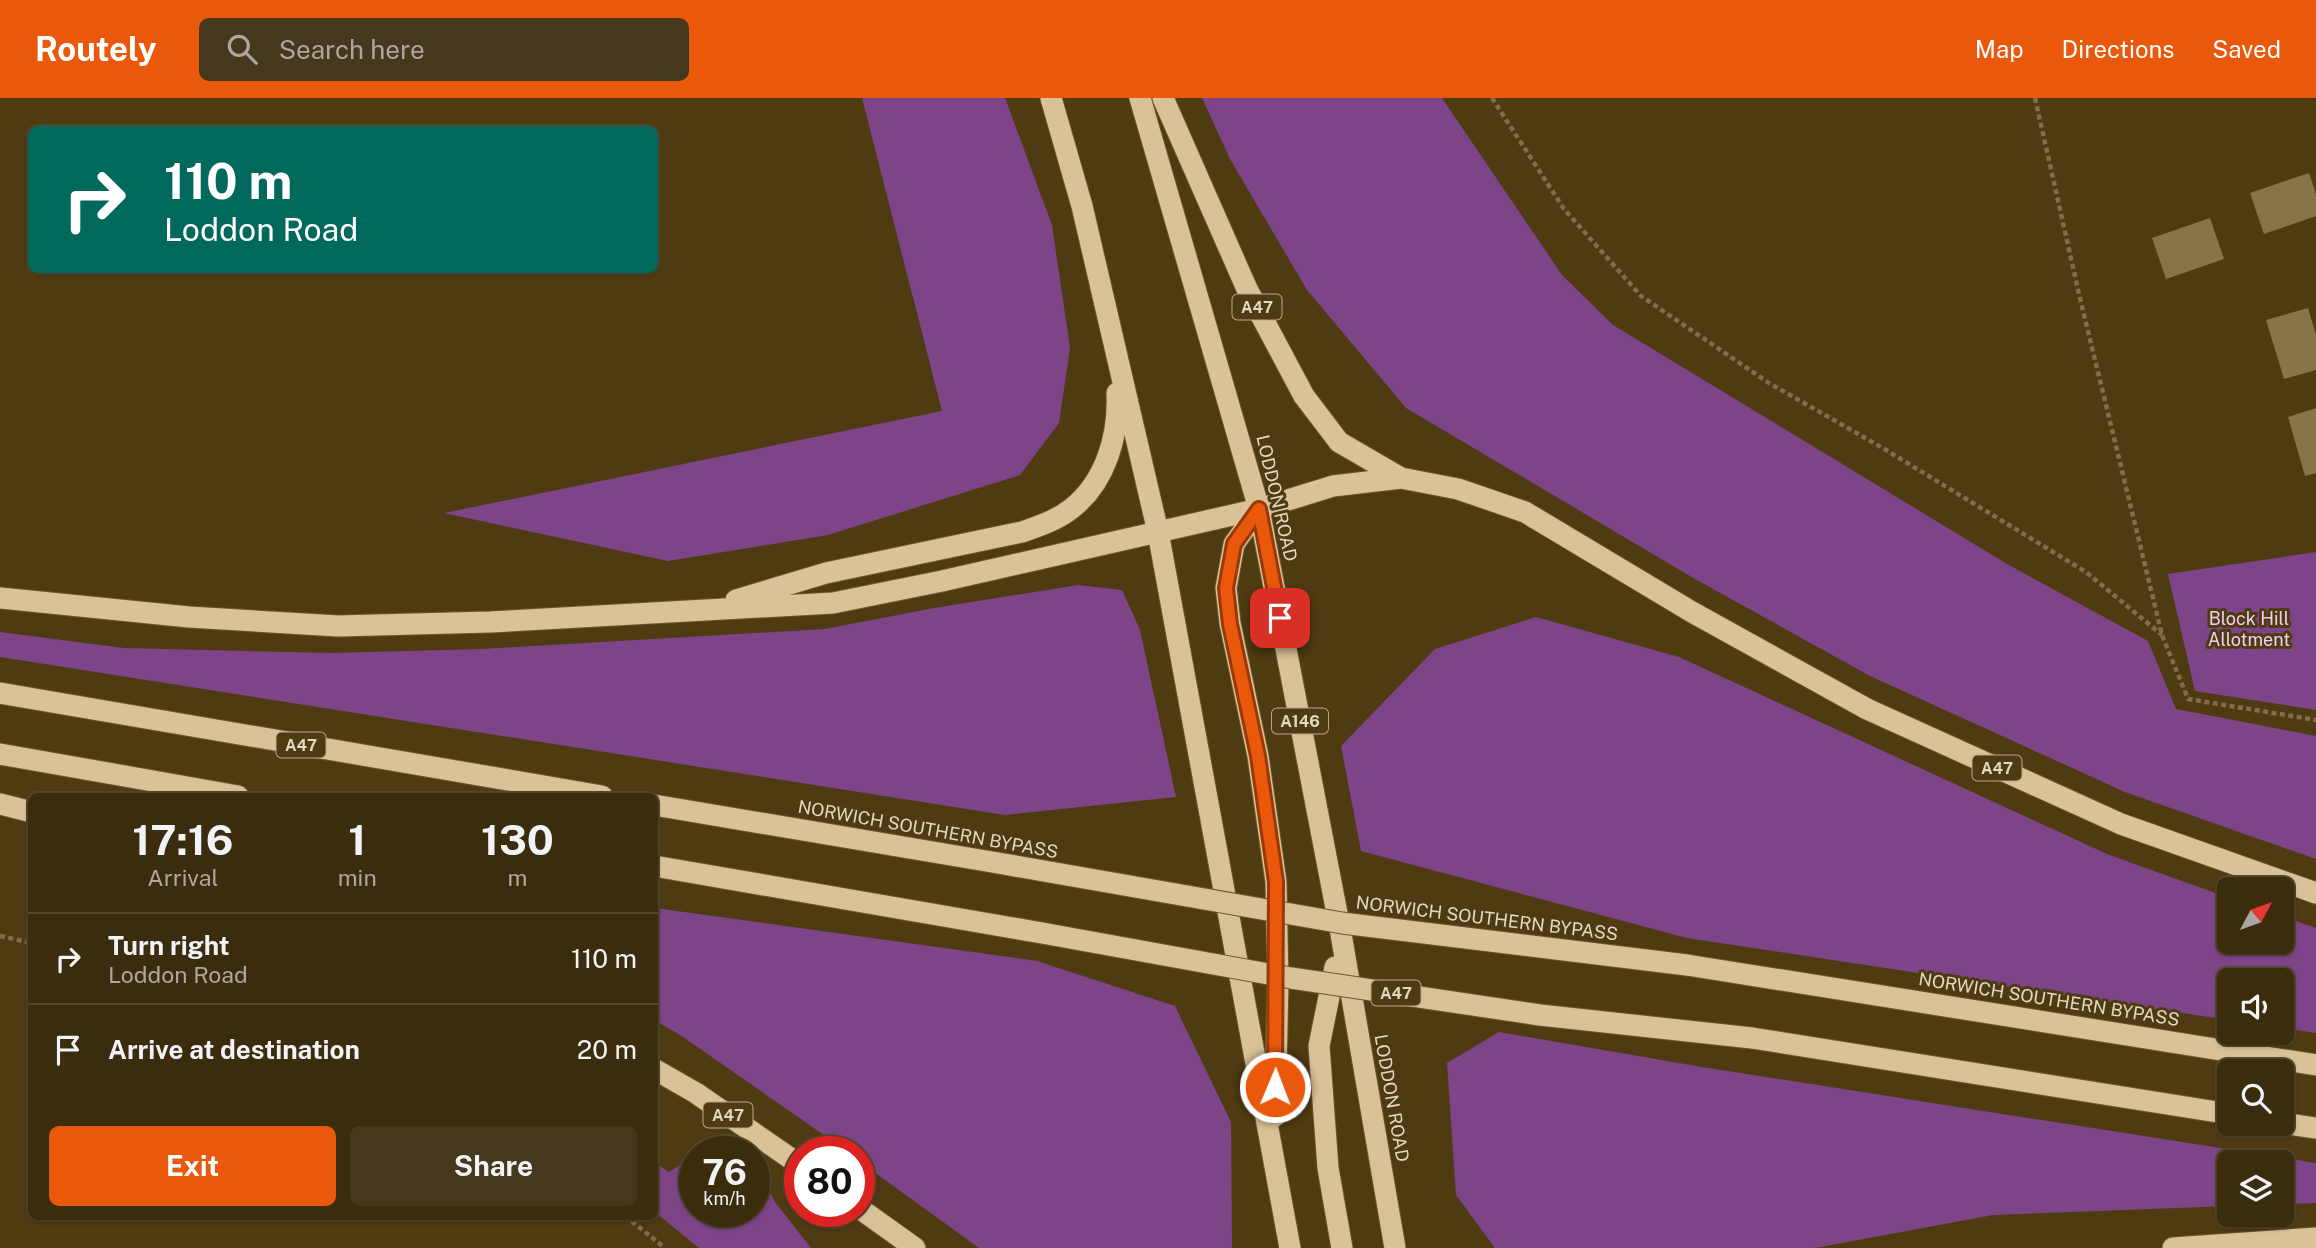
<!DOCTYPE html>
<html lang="en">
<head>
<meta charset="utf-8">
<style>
  body { margin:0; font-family:"Public Sans",sans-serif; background:#46381c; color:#f1f3f6; height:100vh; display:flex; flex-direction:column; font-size:26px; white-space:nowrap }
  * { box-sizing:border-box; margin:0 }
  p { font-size:23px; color:#aca79e }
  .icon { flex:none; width:38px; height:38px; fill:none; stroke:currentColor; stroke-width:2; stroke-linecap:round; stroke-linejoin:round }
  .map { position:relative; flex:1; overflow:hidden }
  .sheet { position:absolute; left:28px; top:695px; width:630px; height:427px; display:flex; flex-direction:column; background:#3b2c0e; border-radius:10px; box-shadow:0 2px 5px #0004,0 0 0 2px #54482e }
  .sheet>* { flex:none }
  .hud { position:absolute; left:28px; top:28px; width:630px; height:147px; border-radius:10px; box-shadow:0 2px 5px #0004,0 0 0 2px #54482e; background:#00695c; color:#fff; overflow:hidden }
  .needle { width:46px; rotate:49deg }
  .buttons { position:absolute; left:2217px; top:779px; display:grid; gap:14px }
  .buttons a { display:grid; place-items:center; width:77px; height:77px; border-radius:10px; background:#3b2c0e; box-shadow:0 2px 5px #0004,0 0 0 2px #54482e; font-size:35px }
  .speed { position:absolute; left:679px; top:1038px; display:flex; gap:14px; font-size:35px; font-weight:700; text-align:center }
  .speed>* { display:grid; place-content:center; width:91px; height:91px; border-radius:50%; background:#3b2c0e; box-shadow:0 2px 5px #0004,0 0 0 2px #54482e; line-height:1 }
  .speed small { font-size:18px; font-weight:400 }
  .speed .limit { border:10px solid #d22; background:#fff; color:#111 }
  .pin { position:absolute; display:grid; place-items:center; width:60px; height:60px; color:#fff; margin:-30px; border-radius:14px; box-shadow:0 4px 10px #0006 }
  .me { position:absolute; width:77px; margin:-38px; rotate:1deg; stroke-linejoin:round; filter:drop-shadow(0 0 5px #0008) }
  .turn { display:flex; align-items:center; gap:24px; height:147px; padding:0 21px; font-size:32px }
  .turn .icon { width:91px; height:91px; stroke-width:2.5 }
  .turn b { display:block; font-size:49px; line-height:60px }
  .eta { display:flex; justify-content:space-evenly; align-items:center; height:119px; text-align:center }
  .eta b { font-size:42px; font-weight:700; line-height:49px }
  .cta { display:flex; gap:14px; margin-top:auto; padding:14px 21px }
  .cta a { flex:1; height:80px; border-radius:10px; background:#ea580c; color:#fff; font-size:28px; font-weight:700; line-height:80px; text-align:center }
  .cta a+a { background:#46381c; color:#f1f3f6 }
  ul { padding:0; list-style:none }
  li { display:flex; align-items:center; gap:21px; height:91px; padding:0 21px; border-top:2px solid #54482e }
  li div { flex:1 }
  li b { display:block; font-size:26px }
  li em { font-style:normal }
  header { display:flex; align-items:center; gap:42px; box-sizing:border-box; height:98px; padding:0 35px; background:#ea580c; color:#fff }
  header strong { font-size:33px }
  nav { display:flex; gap:38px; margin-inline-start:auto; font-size:24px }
  .search { width:490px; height:63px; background:#46381c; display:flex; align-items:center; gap:18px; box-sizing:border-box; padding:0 24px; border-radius:10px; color:#aca79e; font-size:26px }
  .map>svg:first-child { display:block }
  .green { fill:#7e4488 }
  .building { fill:#89734b }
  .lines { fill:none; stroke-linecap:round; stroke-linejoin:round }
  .highway-casing { stroke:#6a5732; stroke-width:23 }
  .path { stroke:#7f6e4b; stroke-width:4.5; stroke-dasharray:5 3.5; stroke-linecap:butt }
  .highway { stroke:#dac298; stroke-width:21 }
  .highway-bridge-casing { stroke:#6a5732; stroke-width:23; stroke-linecap:butt }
  .highway-bridge { stroke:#dac298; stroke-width:21 }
  .route-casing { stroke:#983908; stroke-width:18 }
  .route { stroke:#ea580c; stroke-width:12 }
  .labels { text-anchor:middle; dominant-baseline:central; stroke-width:6; stroke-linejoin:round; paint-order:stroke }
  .shield { fill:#4f3b12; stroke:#b7a88c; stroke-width:2 }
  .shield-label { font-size:16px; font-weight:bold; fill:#e3d7c1 }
  .street-label { font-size:18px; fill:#e3d7c1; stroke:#4f3b12 }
  .park-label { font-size:18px; fill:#f0cdf6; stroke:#4f3b12 }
</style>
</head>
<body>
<header>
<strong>Routely</strong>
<div class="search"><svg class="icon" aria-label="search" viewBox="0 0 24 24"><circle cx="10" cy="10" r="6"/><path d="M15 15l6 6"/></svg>Search here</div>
<nav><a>Map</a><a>Directions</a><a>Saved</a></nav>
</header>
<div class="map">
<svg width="2316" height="1150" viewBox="0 0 2316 1150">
  <rect width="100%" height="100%" fill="#4f3b12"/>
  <path class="green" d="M862 0H1005L1052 127 1070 250 1059 325 1020 377 828 437 668 463 444 415 942 313Z
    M1202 0H1442L1562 177 1613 227 2007 466 2148 543 2176 611 2316 638V761L2125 694 1870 578 1695 481 1406 310 1307 192 1230 61Z
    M2316 454V612L2195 593 2168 476Z
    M1078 487 1122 492 1140 532 1176 699 1005 717 0 559V534L124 550 331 555 482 551 825 531 934 510Z
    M1536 519 1679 559 2107 756 2229 800 2230 844H2282V818L2316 830V935L2282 930V882H2230L2229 922 1687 840 1361 753 1341 648 1435 551Z
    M655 810 1037 863 1175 908 1231 1024 1232 1150H979L859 1063V1054L847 1053 683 939 655 922Z
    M1499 934 1696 968 2316 1065V1105L2282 1106V1064H2230L2229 1108 1993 1117 1815 1150H1495L1456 1097 1447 965Z
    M695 1057V1113H754V1066H756L775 1104 811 1150H699L655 1114V1065L669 1074Z"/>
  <path class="building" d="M2309 75 2316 96V118L2264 136 2250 95Z
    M2210 120 2224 161 2166 181 2152 140Z
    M2308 210 2316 237V272L2284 281 2266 222Z
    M2316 310V375L2305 378 2288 319Z"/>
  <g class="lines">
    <g class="highway-casing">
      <path id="highway" d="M1051 0 1082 108 1158 434 1290 1150
        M1140 0 1259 411 1341 836 1395 1150
        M1163 0 1247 191 1304 298 1339 344 1401 380
        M1259 411 1234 446 1226 490 1230 525 1258 658 1276 784 1278 884 1275 1018
        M0 500 189 519 338 528 490 524 833 505 942 483 1259 411 1333 388 1401 380 1458 391 1525 414 1692 514 1867 611 2121 726 2316 795
        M736 502 826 475 1022 434C1039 428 1057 422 1071 411 1106 384 1119 337 1117 295
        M0 595 602 698
        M0 656 238 698
        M0 706 32 714
        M654 707 998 765
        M654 768 1042 835
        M1687 867 2316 967
        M1335 869 1319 948 1328 1070 1342 1150
        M1752 940 2230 1016
        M654 971 696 995 800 1067
        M2282 1025 2316 1030
        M859 1110 915 1150
        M2173 1150 2316 1140"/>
    </g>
    <path class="path" d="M1492 0 1564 111 1641 198 1769 285 1881 349 2086 474 2162 537
      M2035 0 2079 196 2162 537 2188 601 2316 622
      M0 838 32 845
      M625 1118 665 1150"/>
    <use href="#highway" class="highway"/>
    <g class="highway-bridge-casing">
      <path id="highway-bridge" d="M998 765 1342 825 1687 867
        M1042 835 1291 880 1540 917 1752 940"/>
    </g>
    <use href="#highway-bridge" class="highway-bridge"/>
  </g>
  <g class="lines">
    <g class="route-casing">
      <path id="route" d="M1275 989 1276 784 1258 658 1230 526 1226 490 1234 446 1259 411 1280 520"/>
    </g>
    <use href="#route" class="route"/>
  </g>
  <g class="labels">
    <g class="shield">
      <rect x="1232.5" y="196.5" width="49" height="25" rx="5"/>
      <rect x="1272" y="610.5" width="56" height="25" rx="5"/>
      <rect x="276.5" y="634.5" width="49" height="25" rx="5"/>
      <rect x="1972.5" y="657.5" width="49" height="25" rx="5"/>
      <rect x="1371.5" y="882.5" width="49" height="25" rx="5"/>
      <rect x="703.5" y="1004.5" width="49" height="25" rx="5"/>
    </g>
    <g class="shield-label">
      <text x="1257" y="209">A47</text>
      <text x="1300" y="623">A146</text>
      <text x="301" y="647">A47</text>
      <text x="1997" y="670">A47</text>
      <text x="1396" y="895">A47</text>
      <text x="728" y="1017">A47</text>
    </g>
    <g class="street-label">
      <text transform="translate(1277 400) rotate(77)">LODDON ROAD</text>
      <text transform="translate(928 731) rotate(10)">NORWICH SOUTHERN BYPASS</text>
      <text transform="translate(1487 820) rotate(7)">NORWICH SOUTHERN BYPASS</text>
      <text transform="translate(2049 901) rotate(9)">NORWICH SOUTHERN BYPASS</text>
      <text transform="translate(1392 1000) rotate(80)">LODDON ROAD</text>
    </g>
    <g class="park-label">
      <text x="2249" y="520">Block Hill<tspan x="2249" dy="21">Allotment</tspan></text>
    </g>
  </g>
</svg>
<div class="buttons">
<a><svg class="needle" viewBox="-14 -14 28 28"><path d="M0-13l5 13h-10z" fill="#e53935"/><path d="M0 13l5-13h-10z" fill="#aca79e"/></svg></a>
<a><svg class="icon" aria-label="sound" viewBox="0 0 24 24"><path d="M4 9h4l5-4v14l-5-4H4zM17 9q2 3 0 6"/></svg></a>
<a><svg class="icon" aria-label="search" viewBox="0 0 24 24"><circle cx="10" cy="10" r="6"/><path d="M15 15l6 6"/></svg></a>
<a><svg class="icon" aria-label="layers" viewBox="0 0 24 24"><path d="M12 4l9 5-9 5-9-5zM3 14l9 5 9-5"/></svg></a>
</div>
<div class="speed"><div>76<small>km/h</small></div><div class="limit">80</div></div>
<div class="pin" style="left:1280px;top:520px;background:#d93025"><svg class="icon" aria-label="arrive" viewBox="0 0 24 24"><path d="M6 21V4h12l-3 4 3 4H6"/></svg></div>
<svg class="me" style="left:1275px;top:989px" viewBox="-20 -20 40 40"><circle r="17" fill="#ea580c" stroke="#fff" stroke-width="3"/><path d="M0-11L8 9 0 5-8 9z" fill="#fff"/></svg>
<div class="hud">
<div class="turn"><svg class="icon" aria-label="right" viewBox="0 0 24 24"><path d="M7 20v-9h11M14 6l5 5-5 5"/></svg><div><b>110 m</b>Loddon Road</div></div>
</div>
<section class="sheet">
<div class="eta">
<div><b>17:16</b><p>Arrival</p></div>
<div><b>1</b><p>min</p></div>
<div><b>130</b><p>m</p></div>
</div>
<ul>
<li><svg class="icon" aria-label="right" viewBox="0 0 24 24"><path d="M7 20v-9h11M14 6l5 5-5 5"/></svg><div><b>Turn right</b><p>Loddon Road</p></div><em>110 m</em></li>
<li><svg class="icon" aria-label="arrive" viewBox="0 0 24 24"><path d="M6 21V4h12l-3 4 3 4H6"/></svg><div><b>Arrive at destination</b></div><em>20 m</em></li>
</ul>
<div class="cta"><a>Exit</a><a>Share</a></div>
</section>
</div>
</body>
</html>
